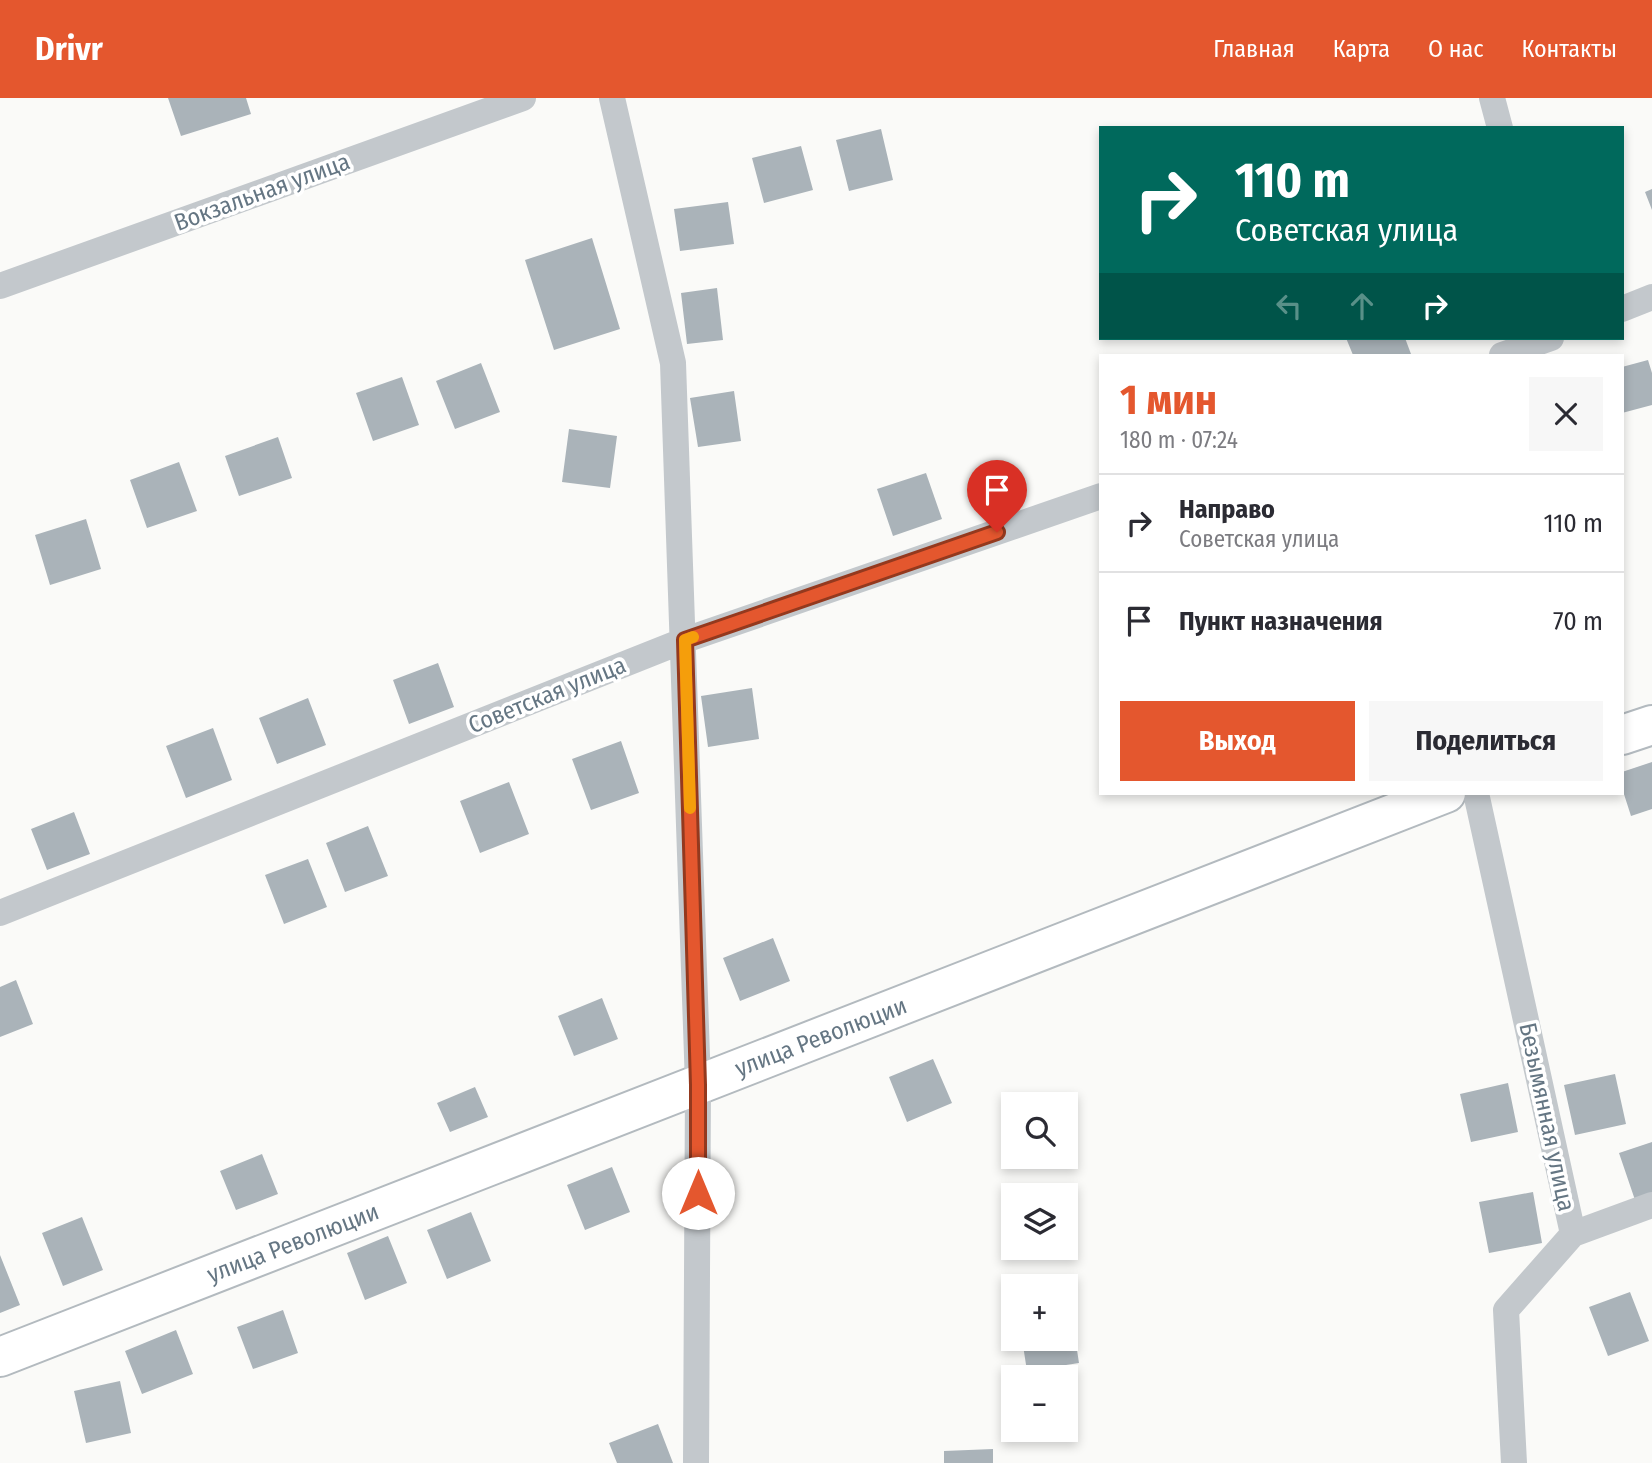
<!DOCTYPE html>
<html lang="ru">
<head>
<meta charset="utf-8">
<style>
  body { margin:0; font-family:"Fira Sans Condensed",sans-serif; background:#f7f7f7; color:#2b2b33; height:100vh; display:flex; flex-direction:column; font-size:26px; white-space:nowrap }
  * { box-sizing:border-box; margin:0 }
  p { font-size:23px; color:#7c7c81 }
  .icon { flex:none; width:38px; height:38px; fill:none; stroke:currentColor; stroke-width:2; stroke-linecap:round; stroke-linejoin:round }
  .map { position:relative; flex:1; overflow:hidden }
  .drawer { position:absolute; left:1099px; top:256px; width:525px; height:441px; display:flex; flex-direction:column; background:#fff; border-radius:0px; box-shadow:0 4px 10px #0003 }
  .drawer>* { flex:none }
  .hud { position:absolute; left:1099px; top:28px; width:525px; height:214px; border-radius:0px; box-shadow:0 4px 10px #0003; background:#00695c; color:#fff; overflow:hidden }
  .tools { position:absolute; left:1001px; top:994px; display:grid; gap:14px }
  .tools a { display:grid; place-items:center; width:77px; height:77px; border-radius:0px; background:#fff; box-shadow:0 4px 10px #0003; font-size:35px }
  .pin { position:absolute; display:grid; place-items:center; width:60px; height:60px; color:#fff; margin:-72px -30px; border-radius:50% 50% 50% 0; rotate:-45deg; box-shadow:0 0 7px #0007 }
  .pin .icon { rotate:45deg }
  .me { position:absolute; width:77px; margin:-38px; rotate:0deg; stroke-linejoin:round; filter:drop-shadow(0 0 5px #0008) }
  .turn { display:flex; align-items:center; gap:24px; height:147px; padding:0 21px; font-size:32px }
  .turn .icon { width:91px; height:91px; stroke-width:2.5 }
  .turn b { display:block; font-size:49px; line-height:60px }
  .lanes { display:flex; align-items:center; height:66px; padding:0 21px; background:#0003; justify-content:center; gap:35px; direction:ltr }
  .lanes .off { opacity:.35 }
  .round { display:grid; place-items:center; flex:none; width:74px; height:74px; border-radius:0px; background:#f7f7f7 }
  .summary { display:flex; align-items:center; justify-content:space-between; height:119px; padding:0 21px }
  h1 { font-size:42px; font-weight:700; line-height:52px; color:#e4572e }
  .button { display:flex; gap:14px; margin-top:auto; padding:14px 21px }
  .button a { flex:1; height:80px; border-radius:0px; background:#e4572e; color:#fff; font-size:28px; font-weight:700; line-height:80px; text-align:center }
  .button a+a { background:#f7f7f7; color:#2b2b33 }
  ul { padding:0; list-style:none }
  li { display:flex; align-items:center; gap:21px; height:98px; padding:0 21px; border-top:2px solid #e1e1e2 }
  li div { flex:1 }
  li b { display:block; font-size:26px }
  li em { font-style:normal }
  header { display:flex; align-items:center; gap:42px; box-sizing:border-box; height:98px; padding:0 35px; background:#e4572e; color:#fff }
  header strong { font-size:33px }
  nav { display:flex; gap:38px; margin-inline-start:auto; font-size:24px }
  .map>svg:first-child { display:block }
  .building { fill:#aab3b9 }
  .lines { fill:none; stroke-linecap:round; stroke-linejoin:round }
  .secondary-casing { stroke:#b3babf; stroke-width:42 }
  .street { stroke:#c3c8cc; stroke-width:26 }
  .secondary { stroke:#fff; stroke-width:38 }
  .route-casing { stroke:#94391e; stroke-width:18 }
  .route { stroke:#e4572e; stroke-width:12 }
  .slow { stroke:#f59e0b; stroke-width:12 }
  .labels { text-anchor:middle; dominant-baseline:central; stroke-width:7; stroke-linejoin:round; paint-order:stroke }
  .street-label { font-size:24px; fill:#657683; stroke:#fff }
</style>
</head>
<body>
<header>
<strong>Drivr</strong>
<nav><a>Главная</a><a>Карта</a><a>О нас</a><a>Контакты</a></nav>
</header>
<div class="map">
<svg width="1652" height="1365" viewBox="0 0 1652 1365">
  <rect width="100%" height="100%" fill="#fafaf8"/>
  <path class="building" d="M168 0H246L251 16 181 38Z
    M881 31 893 82 849 93 836 42Z
    M801 48 813 92 764 105 752 60Z
    M1652 91V112L1645 94Z
    M728 104 734 146 680 153 674 111Z
    M592 140 620 231 554 252 525 162Z
    M717 190 723 242 687 246 681 195Z
    M1346 240H1405L1411 256 1353 257Z
    M1648 262 1652 275V307L1622 315V269Z
    M481 265 500 314 455 331 436 283Z
    M402 279 419 327 373 343 356 295Z
    M734 293 741 343 698 349 690 300Z
    M569 331 617 338 610 390 562 384Z
    M278 339 292 380 239 398 225 358Z
    M179 364 197 413 147 430 130 382Z
    M926 375 942 421 893 438 877 391Z
    M86 421 101 471 50 487 35 437Z
    M438 565 454 609 409 626 393 582Z
    M752 590 759 641 708 649 701 598Z
    M308 600 326 647 277 666 259 620Z
    M213 630 232 682 186 700 166 648Z
    M621 643 639 695 591 712 572 661Z
    M1652 664V711L1631 718 1622 690V674Z
    M509 684 529 736 480 755 460 703Z
    M74 714 90 756 47 772 31 731Z
    M368 728 388 778 345 794 326 745Z
    M308 761 327 809 284 826 265 777Z
    M773 840 790 883 740 903 723 860Z
    M16 882 33 926 0 939V889Z
    M602 900 618 941 574 958 558 918Z
    M933 961 952 1005 907 1024 889 979Z
    M1615 976 1626 1026 1575 1037 1564 987Z
    M1508 985 1518 1034 1471 1044 1460 996Z
    M475 989 488 1019 450 1034 437 1005Z
    M1652 1044V1096L1635 1102 1619 1055Z
    M262 1056 278 1096 236 1112 220 1073Z
    M612 1069 630 1114 585 1132 567 1087Z
    M1533 1094 1542 1145 1489 1155 1479 1104Z
    M471 1114 491 1163 447 1181 427 1132Z
    M82 1119 103 1172 63 1188 42 1135Z
    M388 1138 407 1185 365 1202 347 1155Z
    M0 1157 20 1207 0 1215Z
    M1630 1194 1649 1243 1608 1258 1589 1209Z
    M283 1212 298 1255 253 1271 237 1229Z
    M1071 1213 1079 1265 1027 1273 1022 1241H1066V1214Z
    M176 1232 193 1276 142 1296 125 1253Z
    M120 1283 131 1335 86 1345 74 1293Z
    M658 1326 673 1365H617L609 1345Z
    M993 1351V1365H944V1353Z"/>
  <g class="lines">
    <g class="secondary-casing">
      <path id="secondary" d="M1622 637 1652 627
        M0 1259 1446 695"/>
    </g>
    <path class="street" d="M612 0 673 265 698 987 696 1365
      M1492 0 1500 30
      M0 188 523 0
      M1622 211 1652 199
      M1502 257 1551 240
      M1476 695 1573 1136 1506 1212 1514 1365
      M0 815 685 542 1101 398
      M1573 1136 1652 1107"/>
    <use href="#secondary" class="secondary"/>
  </g>
  <g class="lines">
    <g class="route-casing">
      <path id="route" d="M698 1095V987L685 542 997 434"/>
    </g>
    <use href="#route" class="route"/>
    <path class="slow" d="M690 710 685 542 693 539"/>
  </g>
  <g class="labels">
    <g class="street-label">
      <text transform="translate(262 94) rotate(-20)">Вокзальная улица</text>
      <text transform="translate(547 597) rotate(-22)">Советская улица</text>
      <text transform="translate(821 939) rotate(-21)">улица Революции</text>
      <text transform="translate(1547 1019) rotate(78)">Безымянная улица</text>
      <text transform="translate(293 1145) rotate(-21)">улица Революции</text>
    </g>
  </g>
</svg>
<div class="tools">
<a><svg class="icon" aria-label="search" viewBox="0 0 24 24"><circle cx="10" cy="10" r="6"/><path d="M15 15l6 6"/></svg></a>
<a><svg class="icon" aria-label="layers" viewBox="0 0 24 24"><path d="M12 4l9 5-9 5-9-5zM3 14l9 5 9-5"/></svg></a>
<a>+</a>
<a>−</a>
</div>
<div class="pin" style="left:997px;top:434px;background:#d93025"><svg class="icon" aria-label="arrive" viewBox="0 0 24 24"><path d="M6 21V4h12l-3 4 3 4H6"/></svg></div>
<svg class="me" style="left:698px;top:1095px" viewBox="-20 -20 40 40"><circle r="19" fill="#fff"/><path d="M0-13L10 11 0 6-10 11z" fill="#e4572e"/></svg>
<div class="hud">
<div class="turn"><svg class="icon" aria-label="right" viewBox="0 0 24 24"><path d="M7 20v-9h11M14 6l5 5-5 5"/></svg><div><b>110 m</b>Советская улица</div></div>
<div class="lanes"><svg class="icon off" aria-label="left" viewBox="0 0 24 24"><path d="M17 20v-9H6M10 6l-5 5 5 5"/></svg><svg class="icon off" aria-label="ahead" viewBox="0 0 24 24"><path d="M12 20V5M6 11l6-6 6 6"/></svg><svg class="icon" aria-label="right" viewBox="0 0 24 24"><path d="M7 20v-9h11M14 6l5 5-5 5"/></svg></div>
</div>
<section class="drawer">
<div class="summary"><div><h1>1 мин</h1><p>180 m · 07:24</p></div><a class="round"><svg class="icon" aria-label="close" viewBox="0 0 24 24"><path d="M6 6l12 12M18 6L6 18"/></svg></a></div>
<ul>
<li><svg class="icon" aria-label="right" viewBox="0 0 24 24"><path d="M7 20v-9h11M14 6l5 5-5 5"/></svg><div><b>Направо</b><p>Советская улица</p></div><em>110 m</em></li>
<li><svg class="icon" aria-label="arrive" viewBox="0 0 24 24"><path d="M6 21V4h12l-3 4 3 4H6"/></svg><div><b>Пункт назначения</b></div><em>70 m</em></li>
</ul>
<div class="button"><a>Выход</a><a>Поделиться</a></div>
</section>
</div>
</body>
</html>
